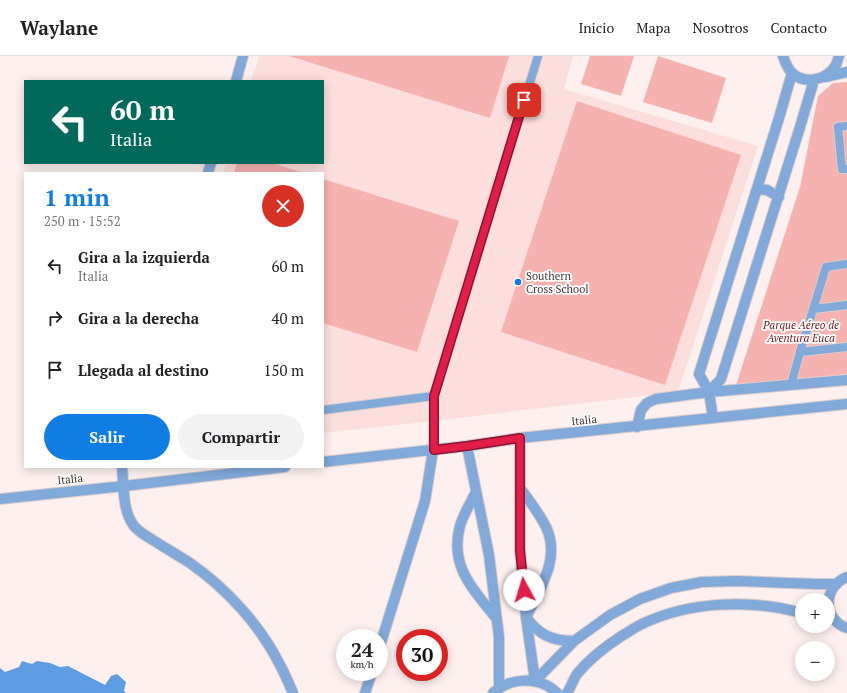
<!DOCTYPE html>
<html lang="es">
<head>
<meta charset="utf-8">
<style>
  body { margin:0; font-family:"PT Serif",serif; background:#f2f2f2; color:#202124; height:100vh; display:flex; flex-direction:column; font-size:15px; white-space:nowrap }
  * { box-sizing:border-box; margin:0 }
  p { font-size:13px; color:#757577 }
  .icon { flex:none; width:22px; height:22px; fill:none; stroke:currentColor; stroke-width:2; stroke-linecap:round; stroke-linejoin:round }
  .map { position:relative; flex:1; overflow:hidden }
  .sheet { position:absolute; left:24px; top:116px; width:300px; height:296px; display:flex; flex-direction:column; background:#fff; border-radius:0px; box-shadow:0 2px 10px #0003 }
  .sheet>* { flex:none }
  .hud { position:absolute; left:24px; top:24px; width:300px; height:84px; border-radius:0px; box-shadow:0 2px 10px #0003; background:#00695c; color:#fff; overflow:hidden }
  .buttons { position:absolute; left:795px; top:537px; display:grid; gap:8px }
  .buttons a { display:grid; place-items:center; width:40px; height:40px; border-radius:50%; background:#fff; box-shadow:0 2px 10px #0003; font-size:20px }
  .speed { position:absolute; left:336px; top:573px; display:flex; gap:8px; font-size:20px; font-weight:700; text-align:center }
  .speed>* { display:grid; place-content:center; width:52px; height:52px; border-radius:50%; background:#fff; box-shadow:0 2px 10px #0003; line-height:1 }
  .speed small { font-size:10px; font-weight:400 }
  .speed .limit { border:6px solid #d22; background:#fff; color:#111 }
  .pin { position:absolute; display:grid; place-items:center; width:34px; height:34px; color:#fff; margin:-17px; border-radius:8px; box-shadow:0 2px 6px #0006 }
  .me { position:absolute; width:44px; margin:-22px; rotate:354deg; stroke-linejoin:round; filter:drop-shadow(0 0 3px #0008) }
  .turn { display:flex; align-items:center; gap:14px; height:84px; padding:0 20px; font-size:18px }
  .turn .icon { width:52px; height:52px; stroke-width:2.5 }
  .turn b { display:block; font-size:28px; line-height:34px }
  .round { display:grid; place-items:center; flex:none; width:42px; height:42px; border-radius:21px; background:#f2f2f2 }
  .head { display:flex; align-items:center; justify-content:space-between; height:68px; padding:0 20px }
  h1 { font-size:24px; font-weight:800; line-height:30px; color:#107de4 }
  .button { display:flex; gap:8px; margin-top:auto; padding:8px 20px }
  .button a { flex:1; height:46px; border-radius:24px; background:#107de4; color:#fff; font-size:16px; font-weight:800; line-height:46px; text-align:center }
  .button a+a { background:#f2f2f2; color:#202124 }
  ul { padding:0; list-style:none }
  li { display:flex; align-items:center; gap:12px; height:52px; padding:0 20px }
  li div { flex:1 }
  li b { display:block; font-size:15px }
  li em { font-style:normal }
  header { display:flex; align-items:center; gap:24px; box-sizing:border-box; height:56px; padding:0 20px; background:#fff; border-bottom:1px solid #e0e0e0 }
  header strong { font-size:19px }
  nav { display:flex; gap:22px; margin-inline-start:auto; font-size:14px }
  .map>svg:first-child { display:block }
  .built { fill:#fcdedc }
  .green { fill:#f6b2af }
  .water { fill:#5e9ce4 }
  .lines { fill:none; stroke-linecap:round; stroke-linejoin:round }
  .service-casing { stroke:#d8cccb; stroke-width:10 }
  .minor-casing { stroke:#d8cccb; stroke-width:12 }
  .tertiary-casing { stroke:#d8cccb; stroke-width:12 }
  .service { stroke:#81a9d9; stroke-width:8 }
  .minor { stroke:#81a9d9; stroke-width:10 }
  .tertiary { stroke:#81a9d9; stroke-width:10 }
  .route-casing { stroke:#92132f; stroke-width:10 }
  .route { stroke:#e11d48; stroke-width:7 }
  .poi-dot { fill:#107de4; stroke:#fff; stroke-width:1.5 }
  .labels { text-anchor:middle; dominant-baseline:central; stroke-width:3.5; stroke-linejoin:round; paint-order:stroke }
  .poi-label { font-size:11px; fill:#423a39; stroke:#fff; text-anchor:start }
  .park-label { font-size:11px; font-style:italic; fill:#70151d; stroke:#fff }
  .street-label { font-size:11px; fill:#423a39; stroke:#fff }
</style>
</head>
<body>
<header>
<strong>Waylane</strong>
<nav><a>Inicio</a><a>Mapa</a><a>Nosotros</a><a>Contacto</a></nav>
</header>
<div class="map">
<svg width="847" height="637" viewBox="0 0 847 637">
  <rect width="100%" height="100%" fill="#fdf0ef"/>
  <path class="built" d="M259 0H573L564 33 758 90 678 336 433 365 323 377V117H223L226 107H323V25H251Z"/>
  <path class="green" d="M289 0H509L490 62Z
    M590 0H634L621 40 581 28Z
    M658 0 726 22 712 67 643 46Z
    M847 26V318L736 329 800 131 818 40 833 27Z
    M577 45 741 99 665 329 501 276Z
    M237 107H272L304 117H234Z
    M323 123 459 165 417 296 323 267Z"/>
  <path class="water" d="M22 605 32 608 37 605 50 607 60 611 68 610 105 629 111 620 117 618 126 626 124 635 126 637H0V612L5 616 19 611Z"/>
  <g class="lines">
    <g class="service-casing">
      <path id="service" d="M847 70 838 71 842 113H847
        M814 253 847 249
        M800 296 847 291
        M791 329 800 296 826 211 847 208
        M323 354 434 340
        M433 394 434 340 538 0"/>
    </g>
    <g class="minor-casing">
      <path id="minor" d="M783 0C785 6 787 12 792 17 805 29 827 24 836 9 837 6 838 3 839 0
        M825 21 847 16
        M236 25 243 0
        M208 117 211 107
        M757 133 767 134 779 141
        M709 336 721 323 800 71 814 24
        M713 362 709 336 699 318 779 62 792 17
        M637 371 641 354 647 347 656 343 709 336 847 324
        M520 382V494L526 561 535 625 574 585 610 559 640 543 671 532 702 526 737 525 816 528H837
        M467 390 489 499 499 581V631
        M122 411C124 430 122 454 134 470 140 477 148 481 156 486 167 493 179 500 190 507 227 533 260 569 280 609 285 618 289 628 293 637
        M520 432C529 444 539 457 546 471 561 502 540 533 526 561 539 579 552 585 574 585
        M476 436C471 446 463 459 460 470 449 510 473 533 496 562
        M847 521C823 530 822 564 847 572
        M379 593 425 445 433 394
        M365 637 372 616
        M493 637C511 621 539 620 557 637
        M567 637C571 631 573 624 577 618 590 602 606 590 623 579 629 576 635 571 642 568 690 545 751 543 802 557"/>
    </g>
    <g class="tertiary-casing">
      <path id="tertiary" d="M323 406 467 390 520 382 847 348
        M0 443 124 430 285 411"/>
    </g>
    <use href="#service" class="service"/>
    <use href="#minor" class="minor"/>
    <use href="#tertiary" class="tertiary"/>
  </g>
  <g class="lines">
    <g class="route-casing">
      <path id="route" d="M524 534 520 494V382L467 390 434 394V340L524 44"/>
    </g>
    <use href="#route" class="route"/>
  </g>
  <circle class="poi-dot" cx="518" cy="226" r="4"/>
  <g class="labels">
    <g class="poi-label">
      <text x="526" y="220">Southern<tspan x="526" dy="13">Cross School</tspan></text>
    </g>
    <g class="park-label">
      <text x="801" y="269">Parque Aéreo de<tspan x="801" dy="13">Aventura Euca</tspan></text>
    </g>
    <g class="street-label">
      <text transform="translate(584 364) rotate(-6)">Italia</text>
      <text transform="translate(70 423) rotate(-6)">Italia</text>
    </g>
  </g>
</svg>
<div class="buttons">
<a>+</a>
<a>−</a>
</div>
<div class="speed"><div>24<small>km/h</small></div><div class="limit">30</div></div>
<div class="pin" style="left:524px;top:44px;background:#d93025"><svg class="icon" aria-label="arrive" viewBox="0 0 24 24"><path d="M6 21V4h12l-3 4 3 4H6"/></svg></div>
<svg class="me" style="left:524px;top:534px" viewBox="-20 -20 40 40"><circle r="19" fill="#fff"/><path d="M0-13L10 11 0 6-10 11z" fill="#e11d48"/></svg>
<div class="hud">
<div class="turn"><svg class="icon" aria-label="left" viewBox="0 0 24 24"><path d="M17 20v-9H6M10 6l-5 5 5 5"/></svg><div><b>60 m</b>Italia</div></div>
</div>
<section class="sheet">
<div class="head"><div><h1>1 min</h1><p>250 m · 15:52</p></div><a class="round" style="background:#d93025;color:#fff"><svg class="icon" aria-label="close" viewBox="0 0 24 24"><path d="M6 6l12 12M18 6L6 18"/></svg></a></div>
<ul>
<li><svg class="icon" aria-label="left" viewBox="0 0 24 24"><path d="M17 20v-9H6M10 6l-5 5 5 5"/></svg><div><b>Gira a la izquierda</b><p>Italia</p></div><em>60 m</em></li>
<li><svg class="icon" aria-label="right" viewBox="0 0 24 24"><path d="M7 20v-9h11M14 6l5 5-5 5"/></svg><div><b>Gira a la derecha</b></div><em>40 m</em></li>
<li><svg class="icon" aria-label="arrive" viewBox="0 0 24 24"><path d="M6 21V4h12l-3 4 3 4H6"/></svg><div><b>Llegada al destino</b></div><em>150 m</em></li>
</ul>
<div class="button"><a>Salir</a><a>Compartir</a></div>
</section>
</div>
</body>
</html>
